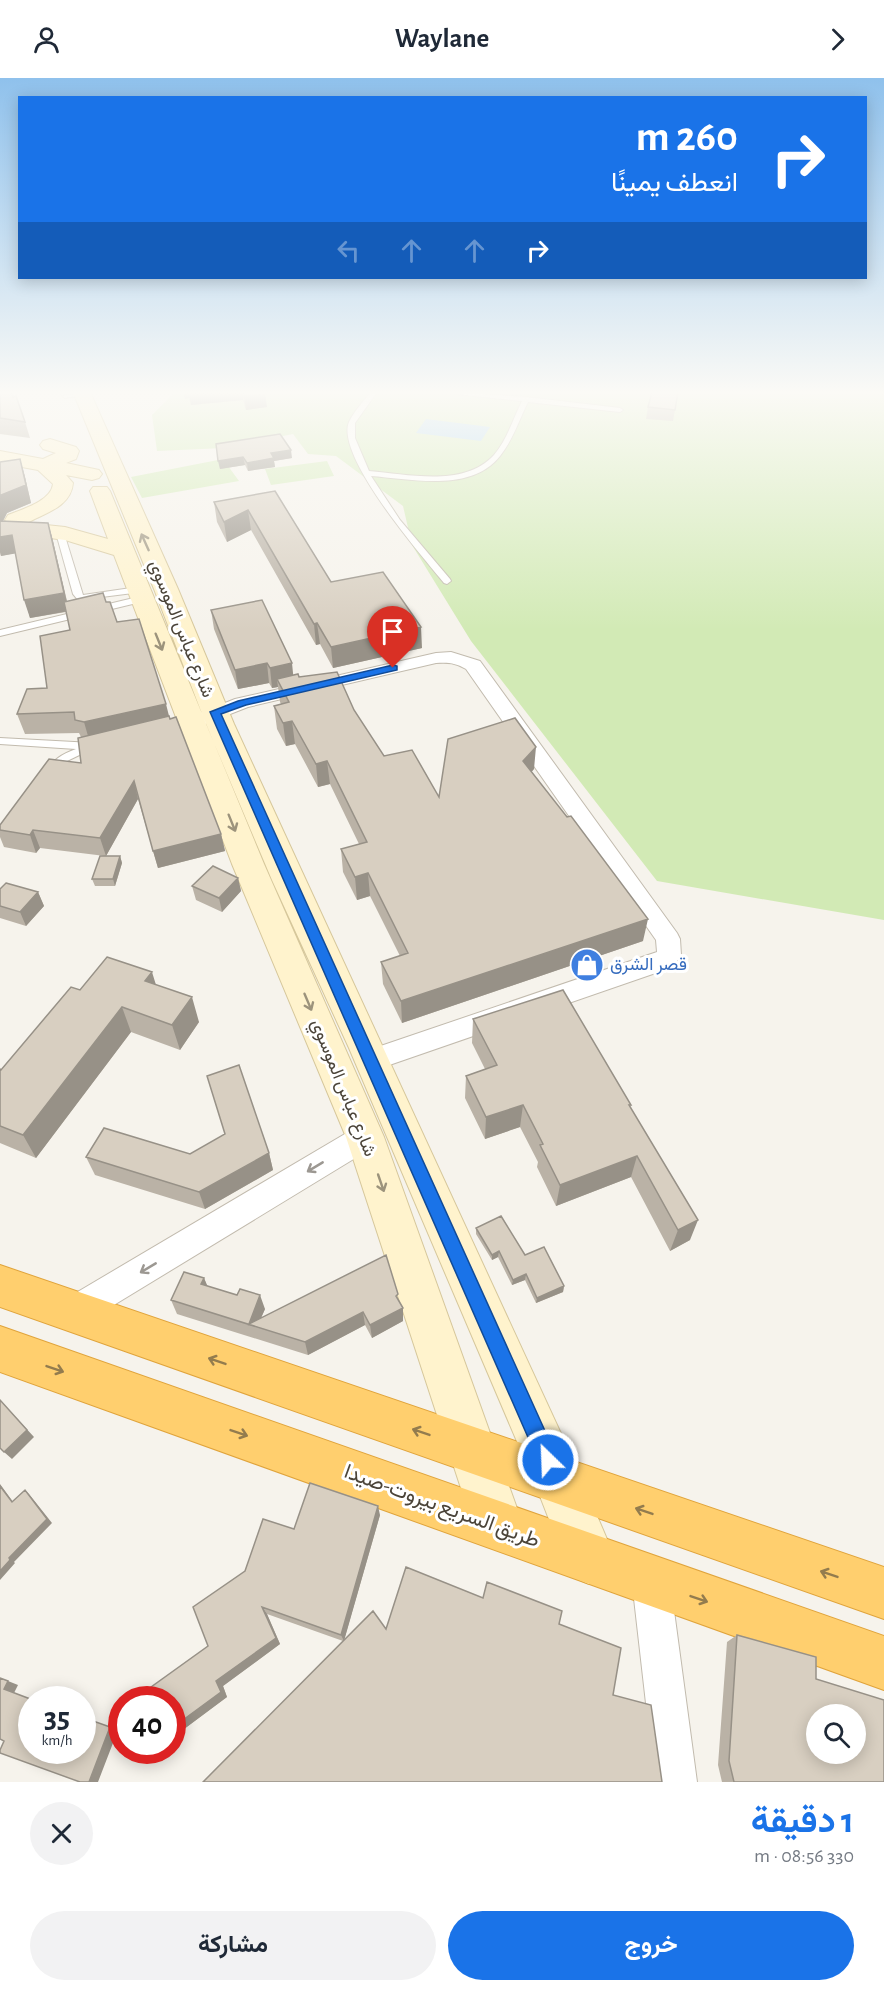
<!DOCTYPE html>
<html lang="ar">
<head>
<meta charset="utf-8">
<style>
  body { margin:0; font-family:"Alegreya Sans",Vazirmatn,sans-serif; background:#f2f2f3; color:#1f2937; direction:rtl; height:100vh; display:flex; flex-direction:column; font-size:22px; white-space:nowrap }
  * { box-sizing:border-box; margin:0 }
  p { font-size:20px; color:#747a83 }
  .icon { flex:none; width:33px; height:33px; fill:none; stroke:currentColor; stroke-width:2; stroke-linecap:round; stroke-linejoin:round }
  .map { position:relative; height:1704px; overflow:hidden; direction:ltr }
  .drawer { display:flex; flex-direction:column; background:#fff; flex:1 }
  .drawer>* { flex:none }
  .hud { position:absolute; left:18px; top:18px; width:849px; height:183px; border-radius:0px; box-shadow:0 3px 15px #0003; direction:rtl; background:#1a73e8; color:#fff; overflow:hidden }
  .controls { position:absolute; left:806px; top:1626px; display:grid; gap:12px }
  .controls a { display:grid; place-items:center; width:60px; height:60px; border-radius:50%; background:#fff; box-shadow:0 3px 15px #0003; font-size:30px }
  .speed { position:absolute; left:18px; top:1608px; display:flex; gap:12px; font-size:30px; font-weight:700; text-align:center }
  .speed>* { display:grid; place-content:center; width:78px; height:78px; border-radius:50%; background:#fff; box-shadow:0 3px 15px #0003; line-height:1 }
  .speed small { font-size:15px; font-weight:400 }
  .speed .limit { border:9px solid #d22; background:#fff; color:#111 }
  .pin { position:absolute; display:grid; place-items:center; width:51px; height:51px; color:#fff; margin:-62px -26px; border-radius:50% 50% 50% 0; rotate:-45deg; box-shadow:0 0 6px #0007 }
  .pin .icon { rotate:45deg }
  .me { position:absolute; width:66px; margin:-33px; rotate:336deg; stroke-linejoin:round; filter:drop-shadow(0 0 4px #0008) }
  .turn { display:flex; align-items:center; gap:21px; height:126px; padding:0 30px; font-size:27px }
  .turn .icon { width:78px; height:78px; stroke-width:2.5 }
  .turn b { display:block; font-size:42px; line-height:51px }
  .lanes { display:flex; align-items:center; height:57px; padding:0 30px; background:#0003; justify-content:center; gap:30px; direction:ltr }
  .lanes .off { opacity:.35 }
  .round { display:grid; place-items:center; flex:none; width:63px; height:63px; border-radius:32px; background:#f2f2f3 }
  .overview { display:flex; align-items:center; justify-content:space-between; height:102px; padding:0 30px }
  h1 { font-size:36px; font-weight:700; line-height:45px; color:#1a73e8 }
  .cta { display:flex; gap:12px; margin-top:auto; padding:12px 30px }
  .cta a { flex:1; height:69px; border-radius:36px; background:#1a73e8; color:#fff; font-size:24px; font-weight:700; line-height:69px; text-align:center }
  .cta a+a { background:#f2f2f3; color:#1f2937 }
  header { display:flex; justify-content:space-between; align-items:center; height:78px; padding:0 30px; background:#fff; font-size:27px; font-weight:700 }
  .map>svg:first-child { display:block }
  .green { fill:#d2eab5 }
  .water { fill:#a9d4f2 }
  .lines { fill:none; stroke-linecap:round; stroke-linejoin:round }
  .lane-casing { stroke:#c2bbae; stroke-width:2 }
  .street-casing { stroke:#c2bbae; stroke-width:2 }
  .secondary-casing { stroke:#d6c79b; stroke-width:2 }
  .highway-casing { stroke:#e0a43c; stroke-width:2 }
  .lane { fill:#fff; fill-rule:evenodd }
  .street { fill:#fff; fill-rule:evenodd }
  .secondary { fill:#fff3cd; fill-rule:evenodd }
  .highway { fill:#ffcf6e; fill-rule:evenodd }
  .wall { fill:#bab2a6 }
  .shaded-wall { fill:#979187 }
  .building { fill:#d8cfc1; stroke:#979187; stroke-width:1.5; fill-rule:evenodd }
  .oneway { stroke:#9c937c }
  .oneway2 { stroke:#9c9892 }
  .oneway3 { stroke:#937c4e }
  .route { fill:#1a73e8; stroke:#114b97; stroke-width:1.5 }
  .labels { text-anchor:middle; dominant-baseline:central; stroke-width:6; stroke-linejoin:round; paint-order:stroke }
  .street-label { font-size:18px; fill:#4b4439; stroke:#fff }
  .shop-label { font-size:18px; fill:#366cbe; stroke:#fff; text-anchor:start }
  .near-street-label { font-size:21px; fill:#4b4439; stroke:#fff }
</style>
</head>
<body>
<header><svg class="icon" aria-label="forward" viewBox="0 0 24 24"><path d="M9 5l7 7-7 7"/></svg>Waylane<svg class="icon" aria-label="person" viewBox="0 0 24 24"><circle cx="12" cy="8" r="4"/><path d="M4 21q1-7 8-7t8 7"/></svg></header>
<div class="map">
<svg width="884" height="1704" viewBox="0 0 884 1704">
  <rect width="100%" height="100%" fill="#f6f3ec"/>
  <path class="green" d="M175 314H884V842L657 803 471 563 412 467 403 428 336 378 308 376 293 356 224 370 157 373 152 337Z
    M223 381 239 403 142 420 131 399Z
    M327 383 334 398 271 407 265 391Z"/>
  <path class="water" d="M426 341 490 349 481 363 416 355Z"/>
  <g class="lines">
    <g class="lane-casing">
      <path id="lane" d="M85 314H100L65 320 62 318Z
        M371 314H377L355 345V360L369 393C408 396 464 410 494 377 507 362 513 341 522 323L456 316 453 314 526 319 620 330 623 332 620 334 528 324C519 342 513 362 500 378 471 415 411 401 371 398L400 442 450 501 451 503 447 506 444 505C422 478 335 378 349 344 354 333 364 323 371 314Z
        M57 453 64 455 83 517 138 509 142 512 141 514 78 522 73 516 56 455Z
        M142 518 146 521 145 523 0 558V552Z
        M0 660 93 665 98 668 67 683 54 696 50 697 45 694C53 682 62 676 76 671L0 666Z"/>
    </g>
    <g class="street-casing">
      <path id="street" d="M451 574 480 583 677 855 680 861 681 877 673 889 372 993 363 990 359 982 363 974 657 874 656 862 466 591C456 585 448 584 436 585L248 629 197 649 190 647 187 643 190 639 235 621 436 575Z
        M365 1047 375 1050 379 1059 375 1068 86 1244 75 1249 64 1244 59 1233 64 1222 355 1050Z
        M651 1484 664 1490 670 1503 697 1704H655L632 1503 638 1490Z"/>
    </g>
    <g class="secondary-casing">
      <path id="secondary" d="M73 314H90L178 511 234 646 575 1386 615 1480 607 1498 589 1506 571 1498 536 1408 349 970 272 802 206 646 154 511Z
        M50 361 76 369 79 373 76 381 66 385 99 392 102 396 99 400 92 402 66 397 73 405C71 429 45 435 27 445L65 449 108 461 90 413 93 409H107L110 413 264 786 384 1059 523 1447 516 1465 498 1472 480 1465 473 1447 346 1059 232 786 114 477 65 462 35 458 0 457V447L8 445 5 442 8 437C23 431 51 423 53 406L38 392 0 385V373L43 381 56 375 43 371 40 367 43 363Z"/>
    </g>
    <g class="highway-casing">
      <path id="highway" d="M0 1187 884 1489V1541L0 1229Z
        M0 1248 884 1558V1612L0 1294Z"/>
    </g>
    <use href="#lane" class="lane"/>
    <use href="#street" class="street"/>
    <use href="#secondary" class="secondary"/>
    <use href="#highway" class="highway"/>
  </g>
  <path class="wall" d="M0 314 13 319 25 344 30 360 0 356Z
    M183 314H264L267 329 246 332 243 322 191 327 189 320 185 321Z
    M678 314 673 343 646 341 648 329Z
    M216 366 292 380 274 383 275 389 248 393 245 387 220 391Z
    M20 381 25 399 31 425 7 435 3 443 48 445 53 463 67 523 106 524 169 638 221 756 225 773 158 790 138 721 106 778H120L122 785 115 808H95L92 801 105 778 40 770 36 775 4 769 0 759V747L81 685V659L79 655 25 656 17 636 47 610 70 552 66 534 30 540 15 475 1 478 0 474V384Z
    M275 413 331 504 422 570 333 590 320 566 316 567 251 452 227 464 217 444 214 424Z
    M211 532 293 598 299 599 354 632 384 678 439 719 534 691 531 694 643 863 402 945 383 906 381 884 400 878 370 818 357 822 343 794 341 771 359 766 330 706 318 709 295 666 286 668 277 651 274 628 281 626 280 624 278 609 272 610 269 605 238 611 214 551Z
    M238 800 241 813 222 834 196 822 192 808Z
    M0 811 38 814 44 828 26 848 0 840Z
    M156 907 199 944 180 972 131 954 36 1080 0 1065V991L1 992 80 912Z
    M473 941 630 1029 690 1162 670 1173 631 1099 556 1128 537 1089 538 1084 520 1049 485 1061 465 1020 466 998 485 991 472 965Z
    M269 1075 273 1092 205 1131 95 1097 86 1079 190 1076Z
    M476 1150 525 1177 564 1208 563 1214 536 1225 525 1202 512 1207 498 1179 492 1182 476 1156Z
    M204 1200 207 1208 265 1231 261 1240 399 1223 403 1230V1243L372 1260 365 1247 308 1277 177 1236 171 1222Z
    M380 1437 344 1562 386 1551 483 1520 562 1533 343 1563 267 1536 280 1566 223 1608 227 1619 172 1660 208 1568 245 1493 294 1451Z
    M737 1557 816 1601 884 1704H722L718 1687 727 1564Z"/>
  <path class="shaded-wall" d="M184 314H187L189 320 185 321Z
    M189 314H242L243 322 191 327Z
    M265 316 267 329 246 332 244 318Z
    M291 372 292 380 274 383 275 389 248 393 247 385 271 375Z
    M243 379 245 387 220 391 218 383Z
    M20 381 25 399 31 425 7 435 3 443 0 444V420Z
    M248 432 251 452 227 464 224 444Z
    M48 445 53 463 69 533 30 540 24 522Z
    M12 457 18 475 1 478 0 474V459Z
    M317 545 320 566 316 567 314 546Z
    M421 549 422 570 333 590 331 569Z
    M267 585 269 605 238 611 235 592Z
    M292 585 294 605 277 601 278 609 272 610 270 590Z
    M166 626 171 646 90 665 84 644Z
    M292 643 295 666 286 668 283 645Z
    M536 669 534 691 521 706 523 683Z
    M327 683 330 706 318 709 316 686Z
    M134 703 138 721 106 778 100 760Z
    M33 752 40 770 36 775 30 757Z
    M221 756 225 773 158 790 153 773Z
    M120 778 122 785 115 808 113 801Z
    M368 795 370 818 357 822 355 799Z
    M238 800 241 813 222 834 219 820Z
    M38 814 44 828 26 848 20 834Z
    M648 841 643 863 402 945 401 923Z
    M152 894 160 920 145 903Z
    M192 919 199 944 180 972 172 947Z
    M122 929 131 954 36 1080 23 1057Z
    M523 1027 520 1049 485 1061 486 1039Z
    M269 1075 273 1092 205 1131 199 1114Z
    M637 1078 631 1099 556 1128 560 1107Z
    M698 1142 690 1162 670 1173 678 1152Z
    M499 1173 498 1179 492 1182V1177Z
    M526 1196 525 1202 512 1207 513 1202Z
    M204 1200 210 1214 201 1206Z
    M564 1208 563 1214 536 1225 537 1220Z
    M260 1217 265 1231 257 1249 249 1247Z
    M403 1230V1243L372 1260 370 1247Z
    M363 1234 365 1247 308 1277 305 1264Z
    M0 1322 34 1359 12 1381 4 1374Z
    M0 1406 16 1428 12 1424 0 1408Z
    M25 1412 29 1416 52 1445 14 1484 15 1485 0 1502V1493L9 1480Z
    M378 1428 380 1437 344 1563 341 1557Z
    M262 1529 267 1536 280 1566 223 1608 227 1619 172 1660V1650L216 1603Z
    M8 1603 18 1607 14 1615 4 1611Z
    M110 1649 118 1652 98 1704H89Z
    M142 1672H156L150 1676 142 1673Z"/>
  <path class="building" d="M0 314H11L13 319 16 318 25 344 0 340Z
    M243 314H264L265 316 244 318Z
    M652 314H678L675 332 648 329Z
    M280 356 291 372 271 375 274 380 247 385 243 379 218 383 216 366Z
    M20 381 26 407 1 417 0 420V384Z
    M275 413 331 504 383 494 421 549 331 569 317 545 314 546 248 432 224 444 214 424Z
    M0 443 48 445 64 515 24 522 12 457 0 459Z
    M103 515 106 524H110L117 544 139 541 166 626 84 644 75 642 74 634 17 636 27 611 47 610 40 558 70 552 64 524Z
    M262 522 292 585 270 590 267 585 235 592 211 532Z
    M337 594 354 632 384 678 412 672 439 719 448 661 515 640 536 669 523 683 567 739 571 738 648 841 401 923 381 884 408 875 368 795 355 799 341 771 367 764 327 683 316 686 292 643 283 645 274 628 289 624 277 601 298 596 299 599Z
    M169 638 170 641 176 639 221 756 153 773 134 703 100 760 33 752 30 757 0 752V747L49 681 81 685 78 660Z
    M100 778H120L113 801H92Z
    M213 788 238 800 219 820 192 808Z
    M6 805 38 814 20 834 0 828V811Z
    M107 879 152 894 145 903 192 919 172 947 122 929 23 1057 0 1048V991L1 992 71 909 80 912Z
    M563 912 631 1027H629L698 1142 678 1152 637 1078 560 1107 540 1067 543 1066 523 1027 486 1039 466 998 497 987 473 941Z
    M239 987 269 1075 199 1114 86 1079 104 1050 190 1076 225 1056 207 998Z
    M501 1138 525 1177 544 1169 564 1208 537 1220 526 1196 513 1202 499 1173 492 1177 476 1150Z
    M386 1177 398 1216 396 1218 403 1230 370 1247 363 1234 305 1264 171 1222 184 1194 204 1200 201 1206 237 1217 240 1211 260 1217 249 1246Z
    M0 1322 27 1352 4 1374 0 1370Z
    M310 1405 378 1428 341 1557 262 1529 276 1560 216 1603 221 1614 172 1650V1622H133L208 1568 193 1529 245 1493 263 1441 294 1451Z
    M0 1408 12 1424 25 1412 47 1441 9 1480 10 1482 0 1493Z
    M406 1489 483 1520 487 1504 562 1533 559 1546 621 1570 613 1617 651 1627 662 1704H203L373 1533 386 1551Z
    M737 1557 816 1579V1601L884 1622V1704H734L729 1683ZM816 1636H855V1676H816Z
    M0 1600 8 1603 4 1611 33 1622H32V1672H82V1639L110 1649 89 1704H80L0 1675V1672L4 1663 0 1661Z"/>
  <defs><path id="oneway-shaft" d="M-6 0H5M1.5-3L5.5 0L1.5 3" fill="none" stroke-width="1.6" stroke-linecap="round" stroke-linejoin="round" transform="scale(1.5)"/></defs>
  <g class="oneway">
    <use href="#oneway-shaft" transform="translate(145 464) rotate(-114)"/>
    <use href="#oneway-shaft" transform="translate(159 564) rotate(68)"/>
    <use href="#oneway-shaft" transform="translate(232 745) rotate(68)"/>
    <use href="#oneway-shaft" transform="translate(308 924) rotate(67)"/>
    <use href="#oneway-shaft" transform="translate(381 1105) rotate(71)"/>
  </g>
  <g class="oneway2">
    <use href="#oneway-shaft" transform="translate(315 1089) rotate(149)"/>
    <use href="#oneway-shaft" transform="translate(148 1190) rotate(149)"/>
  </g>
  <g class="oneway3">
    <use href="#oneway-shaft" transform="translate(217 1283) rotate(-161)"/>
    <use href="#oneway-shaft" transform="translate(55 1291) rotate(19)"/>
    <use href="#oneway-shaft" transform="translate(421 1354) rotate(-161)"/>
    <use href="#oneway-shaft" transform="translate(239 1355) rotate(19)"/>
    <use href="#oneway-shaft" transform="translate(644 1433) rotate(-161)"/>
    <use href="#oneway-shaft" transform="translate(829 1496) rotate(-161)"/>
    <use href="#oneway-shaft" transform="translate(699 1521) rotate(19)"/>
  </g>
  <linearGradient id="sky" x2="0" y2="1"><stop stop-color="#8fc1ec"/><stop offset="0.57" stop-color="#fbfaf6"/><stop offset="1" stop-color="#fbfaf6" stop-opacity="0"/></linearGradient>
  <rect width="884" height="552" fill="url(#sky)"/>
  <path class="route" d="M393 587 397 588V592L246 627 221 636 555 1375 558 1382 555 1389 548 1392 541 1389 210 634 238 623Z"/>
  <defs>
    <g id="shop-disc" transform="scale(1.725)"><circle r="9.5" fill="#3f7fe0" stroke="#fff"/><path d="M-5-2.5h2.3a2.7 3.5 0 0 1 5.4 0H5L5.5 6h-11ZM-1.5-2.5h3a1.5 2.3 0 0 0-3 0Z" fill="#fff"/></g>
  </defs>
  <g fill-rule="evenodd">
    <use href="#shop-disc" x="587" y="887"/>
  </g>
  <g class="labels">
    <g class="street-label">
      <text transform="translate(181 551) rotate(68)">شارع عباس الموسوي</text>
      <text transform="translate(343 1010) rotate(68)">شارع عباس الموسوي</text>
    </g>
    <g class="shop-label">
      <text x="610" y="887">قصر الشرق</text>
    </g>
    <g class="near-street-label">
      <text transform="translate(442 1428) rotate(20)">طريق السريع بيروت-صيدا</text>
    </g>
  </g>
</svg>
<div class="controls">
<a><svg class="icon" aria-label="search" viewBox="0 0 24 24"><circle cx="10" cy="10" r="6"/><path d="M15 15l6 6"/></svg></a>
</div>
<div class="speed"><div>35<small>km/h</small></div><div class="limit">40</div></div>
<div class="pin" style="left:393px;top:590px;background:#d93025"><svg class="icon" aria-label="arrive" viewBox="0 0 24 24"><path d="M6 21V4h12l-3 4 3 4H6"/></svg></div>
<svg class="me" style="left:548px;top:1382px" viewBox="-20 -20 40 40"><circle r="17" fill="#1a73e8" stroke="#fff" stroke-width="3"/><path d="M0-11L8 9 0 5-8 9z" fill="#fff"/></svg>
<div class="hud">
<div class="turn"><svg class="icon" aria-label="right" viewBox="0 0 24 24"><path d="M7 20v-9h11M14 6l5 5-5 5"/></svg><div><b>260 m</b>انعطف يمينًا</div></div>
<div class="lanes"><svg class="icon off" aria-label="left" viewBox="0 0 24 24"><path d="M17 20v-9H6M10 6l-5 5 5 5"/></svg><svg class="icon off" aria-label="ahead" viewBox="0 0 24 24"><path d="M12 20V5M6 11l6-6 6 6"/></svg><svg class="icon off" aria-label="ahead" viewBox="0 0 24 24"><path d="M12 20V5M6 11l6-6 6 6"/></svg><svg class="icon" aria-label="right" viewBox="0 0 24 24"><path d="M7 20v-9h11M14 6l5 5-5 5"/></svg></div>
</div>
</div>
<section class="drawer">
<div class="overview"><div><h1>1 دقيقة</h1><p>330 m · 08:56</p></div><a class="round"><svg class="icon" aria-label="close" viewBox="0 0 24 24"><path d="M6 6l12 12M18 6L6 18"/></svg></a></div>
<div class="cta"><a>خروج</a><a>مشاركة</a></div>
</section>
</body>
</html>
